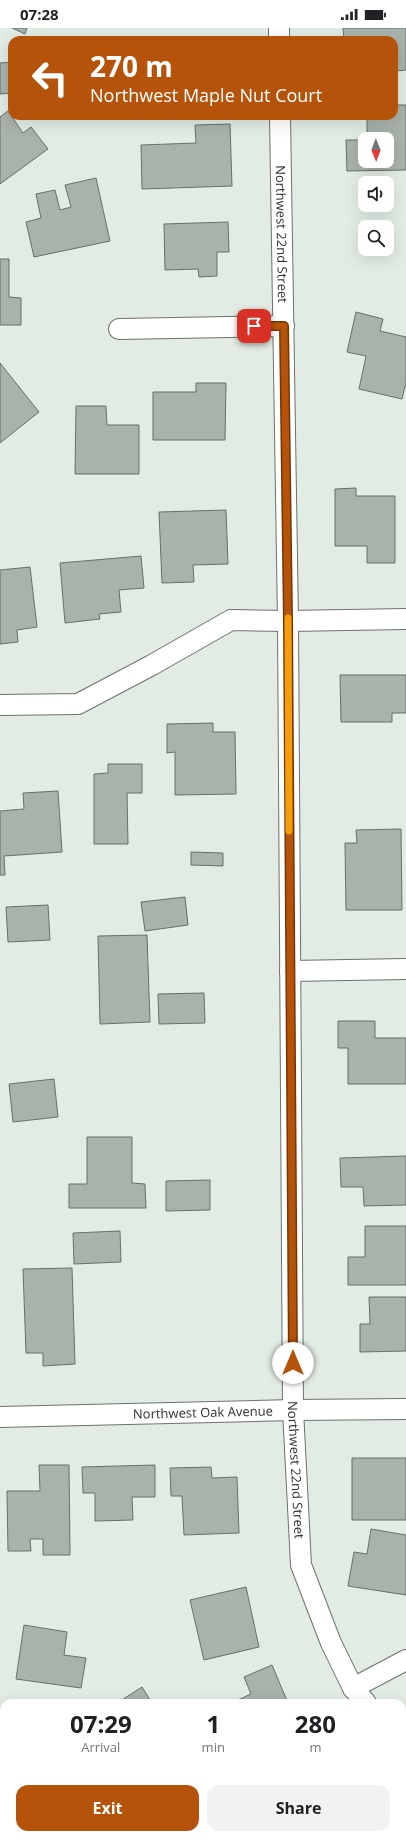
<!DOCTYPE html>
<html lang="en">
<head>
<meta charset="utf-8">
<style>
  body { margin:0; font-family:"Open Sans",sans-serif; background:#f2f2f2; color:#202124; height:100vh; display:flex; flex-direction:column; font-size:15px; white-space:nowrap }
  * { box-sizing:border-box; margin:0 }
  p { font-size:13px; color:#757577 }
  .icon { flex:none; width:22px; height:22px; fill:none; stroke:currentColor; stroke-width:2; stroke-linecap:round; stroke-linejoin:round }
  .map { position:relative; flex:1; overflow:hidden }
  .sheet { position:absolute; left:0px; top:1671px; width:406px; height:140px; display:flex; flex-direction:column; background:#fff; border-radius:12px 12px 0 0; box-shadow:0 4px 16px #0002 }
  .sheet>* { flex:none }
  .hud { position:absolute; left:8px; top:8px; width:390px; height:84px; border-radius:12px; box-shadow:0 4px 16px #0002; background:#b45309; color:#fff; overflow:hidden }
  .needle { width:26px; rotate:179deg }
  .controls { position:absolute; left:358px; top:104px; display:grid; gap:8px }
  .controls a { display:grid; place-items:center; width:36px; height:36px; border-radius:8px; background:#fff; box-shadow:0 4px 16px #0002; font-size:20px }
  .pin { position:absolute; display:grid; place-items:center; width:34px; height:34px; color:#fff; margin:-17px; border-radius:8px; box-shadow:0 2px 6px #0006 }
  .me { position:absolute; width:44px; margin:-22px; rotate:0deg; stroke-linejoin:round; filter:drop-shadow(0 0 3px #0008) }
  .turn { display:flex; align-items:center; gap:14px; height:84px; padding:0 16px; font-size:18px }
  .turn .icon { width:52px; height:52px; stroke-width:2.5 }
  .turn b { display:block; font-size:28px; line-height:34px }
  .eta { display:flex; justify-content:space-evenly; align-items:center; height:68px; text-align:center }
  .eta b { font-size:24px; font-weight:700; line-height:28px }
  .primary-button { display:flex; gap:8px; margin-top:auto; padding:8px 16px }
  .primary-button a { flex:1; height:46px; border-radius:12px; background:#b45309; color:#fff; font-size:16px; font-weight:700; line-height:46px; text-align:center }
  .primary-button a+a { background:#f2f2f2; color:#202124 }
  .status { display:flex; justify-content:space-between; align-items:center; height:28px; padding:0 20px; background:#fff; direction:ltr }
  .status svg { height:11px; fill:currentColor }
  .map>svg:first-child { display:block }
  .building { fill:#a9b3ab; stroke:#677069 }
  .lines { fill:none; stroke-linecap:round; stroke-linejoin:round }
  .minor-casing { stroke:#6a736c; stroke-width:22 }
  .minor { stroke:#fff; stroke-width:20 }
  .route-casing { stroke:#753606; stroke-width:10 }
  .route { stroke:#b45309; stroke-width:7 }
  .slow { stroke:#f59e0b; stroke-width:7 }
  .labels { text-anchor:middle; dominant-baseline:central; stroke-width:3; stroke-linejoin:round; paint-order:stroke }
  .street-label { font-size:13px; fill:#2f3330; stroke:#fff }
</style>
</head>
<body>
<div class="status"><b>07:28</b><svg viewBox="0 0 49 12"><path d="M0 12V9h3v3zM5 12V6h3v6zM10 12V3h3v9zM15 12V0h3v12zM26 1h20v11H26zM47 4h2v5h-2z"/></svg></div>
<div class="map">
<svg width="406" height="1811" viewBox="0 0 406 1811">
  <rect width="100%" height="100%" fill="#e2ece4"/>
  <path class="building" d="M12 0H27L25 6Z
    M343 0H406V42L394 43V12H344Z
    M12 34V65L0 66V35Z
    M394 77H406V142L347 143 346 112H365V133H387V111H367V88H394Z
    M8 83 23 105 31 99 48 121 0 156V89Z
    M230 96 232 158 142 161 141 117 196 115 195 97Z
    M96 150 110 213 34 229 26 194 41 190 36 166 55 162 60 182 71 179 65 157Z
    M228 194 229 224H217V248L199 249 198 241 165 242 164 196Z
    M0 231H9V269L21 270V297H0Z
    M356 284 383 291 380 303 406 309V355L402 371 359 361 366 328 347 324Z
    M0 335 39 384 0 415Z
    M196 355H226L225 412H153V364H196Z
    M76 378H106L107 397H139V446H75Z
    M356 460V468H395V535H367V518H335V461Z
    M226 482 228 536 193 537 194 554 162 555 159 484Z
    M141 528 144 560 119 562 121 584 99 586 100 591 65 595 60 535Z
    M30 539 37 599 17 602 18 614 0 616V542Z
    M340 647H406V685H392V694H341Z
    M213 695V704H235L236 766 175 767V724L167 725V696Z
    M108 736H142V765H127L128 816H94V746L108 745Z
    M58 763 62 824 4 828 5 847H0V783L24 781 23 765Z
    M401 801 402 882H346L345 815H357L356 802Z
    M191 824 223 825V838L191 837Z
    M185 869 188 897 145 903 141 874Z
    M48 877 50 912 8 914 6 879Z
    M147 907 150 994 100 996 98 908Z
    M204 965 205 995 159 996 158 966Z
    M338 993H375V1010H406V1056H348V1020H338Z
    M54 1051 58 1089 13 1094 9 1056Z
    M87 1109H132V1155L145 1156 146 1180H69V1156H87Z
    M406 1128V1177L364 1178 363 1159H341L340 1130Z
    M210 1152V1182L166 1183V1153Z
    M365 1198H406V1257H348V1229H365Z
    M120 1203 121 1234 74 1236 73 1205Z
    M72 1240 75 1336 43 1338V1325H26L23 1241Z
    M369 1269H406V1323L360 1324V1296H370Z
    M352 1430H406V1492H352Z
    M39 1437H69L70 1527H43V1511H30L31 1523H8L7 1463H40Z
    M155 1437V1469H132L133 1492 95 1493V1465H83L82 1439Z
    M211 1439 212 1450 237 1449 239 1505 184 1507 182 1468H171L170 1440Z
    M371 1501 406 1507V1567L348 1558 354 1524 367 1526Z
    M246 1559 259 1619 204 1632 190 1572Z
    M24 1597 67 1604 64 1627 86 1630 81 1660 16 1651Z
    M272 1637 288 1675H231L251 1666 244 1649Z
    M142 1659 152 1675H117Z
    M116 1807H170V1811H116Z
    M361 1807H371L372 1811H348Z"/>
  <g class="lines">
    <g class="minor-casing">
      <g id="minor">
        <path d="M279 0V12"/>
        <path id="s1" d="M280 88 288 593 293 1382 301 1537 331 1615 353 1660 366 1675"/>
        <path d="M119 301 284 298"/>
        <path d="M0 677 78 676 152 637 231 592 288 593 406 591"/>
        <path d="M290 943 406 941"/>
        <path id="s2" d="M0 1389 293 1382 406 1381"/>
        <path d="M353 1660 406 1632"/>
        <path d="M402 1716 406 1721"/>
        <path d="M38 1807V1811"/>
      </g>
    </g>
    <use href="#minor" class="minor"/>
  </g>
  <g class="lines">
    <g class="route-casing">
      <path id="route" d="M254 298H284L288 593 293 1335"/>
    </g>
    <use href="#route" class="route"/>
    <path class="slow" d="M288 590 289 803"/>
  </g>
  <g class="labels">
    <g class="street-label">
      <text stroke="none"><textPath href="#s1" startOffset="118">Northwest 22nd Street</textPath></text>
      <text stroke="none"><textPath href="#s2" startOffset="203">Northwest Oak Avenue</textPath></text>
      <text stroke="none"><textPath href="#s1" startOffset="1354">Northwest 22nd Street</textPath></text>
    </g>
  </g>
</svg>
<div class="controls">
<a><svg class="needle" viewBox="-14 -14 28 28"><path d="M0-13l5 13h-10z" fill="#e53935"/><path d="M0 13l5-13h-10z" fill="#757577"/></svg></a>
<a><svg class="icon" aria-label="sound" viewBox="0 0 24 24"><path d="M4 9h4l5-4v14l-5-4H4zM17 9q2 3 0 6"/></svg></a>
<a><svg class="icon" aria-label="search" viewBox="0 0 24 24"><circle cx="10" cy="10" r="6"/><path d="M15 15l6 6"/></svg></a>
</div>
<div class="pin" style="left:254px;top:298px;background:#d93025"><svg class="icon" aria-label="arrive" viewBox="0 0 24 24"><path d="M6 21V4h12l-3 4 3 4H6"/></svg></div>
<svg class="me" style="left:293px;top:1335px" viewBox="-20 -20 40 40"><circle r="19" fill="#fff"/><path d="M0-13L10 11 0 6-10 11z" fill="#b45309"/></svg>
<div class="hud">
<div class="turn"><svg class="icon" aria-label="left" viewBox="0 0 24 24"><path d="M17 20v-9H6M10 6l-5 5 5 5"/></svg><div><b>270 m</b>Northwest Maple Nut Court</div></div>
</div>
<section class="sheet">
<div class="eta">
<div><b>07:29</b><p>Arrival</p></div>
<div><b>1</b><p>min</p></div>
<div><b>280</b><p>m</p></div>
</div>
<div class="primary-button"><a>Exit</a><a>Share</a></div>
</section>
</div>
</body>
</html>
